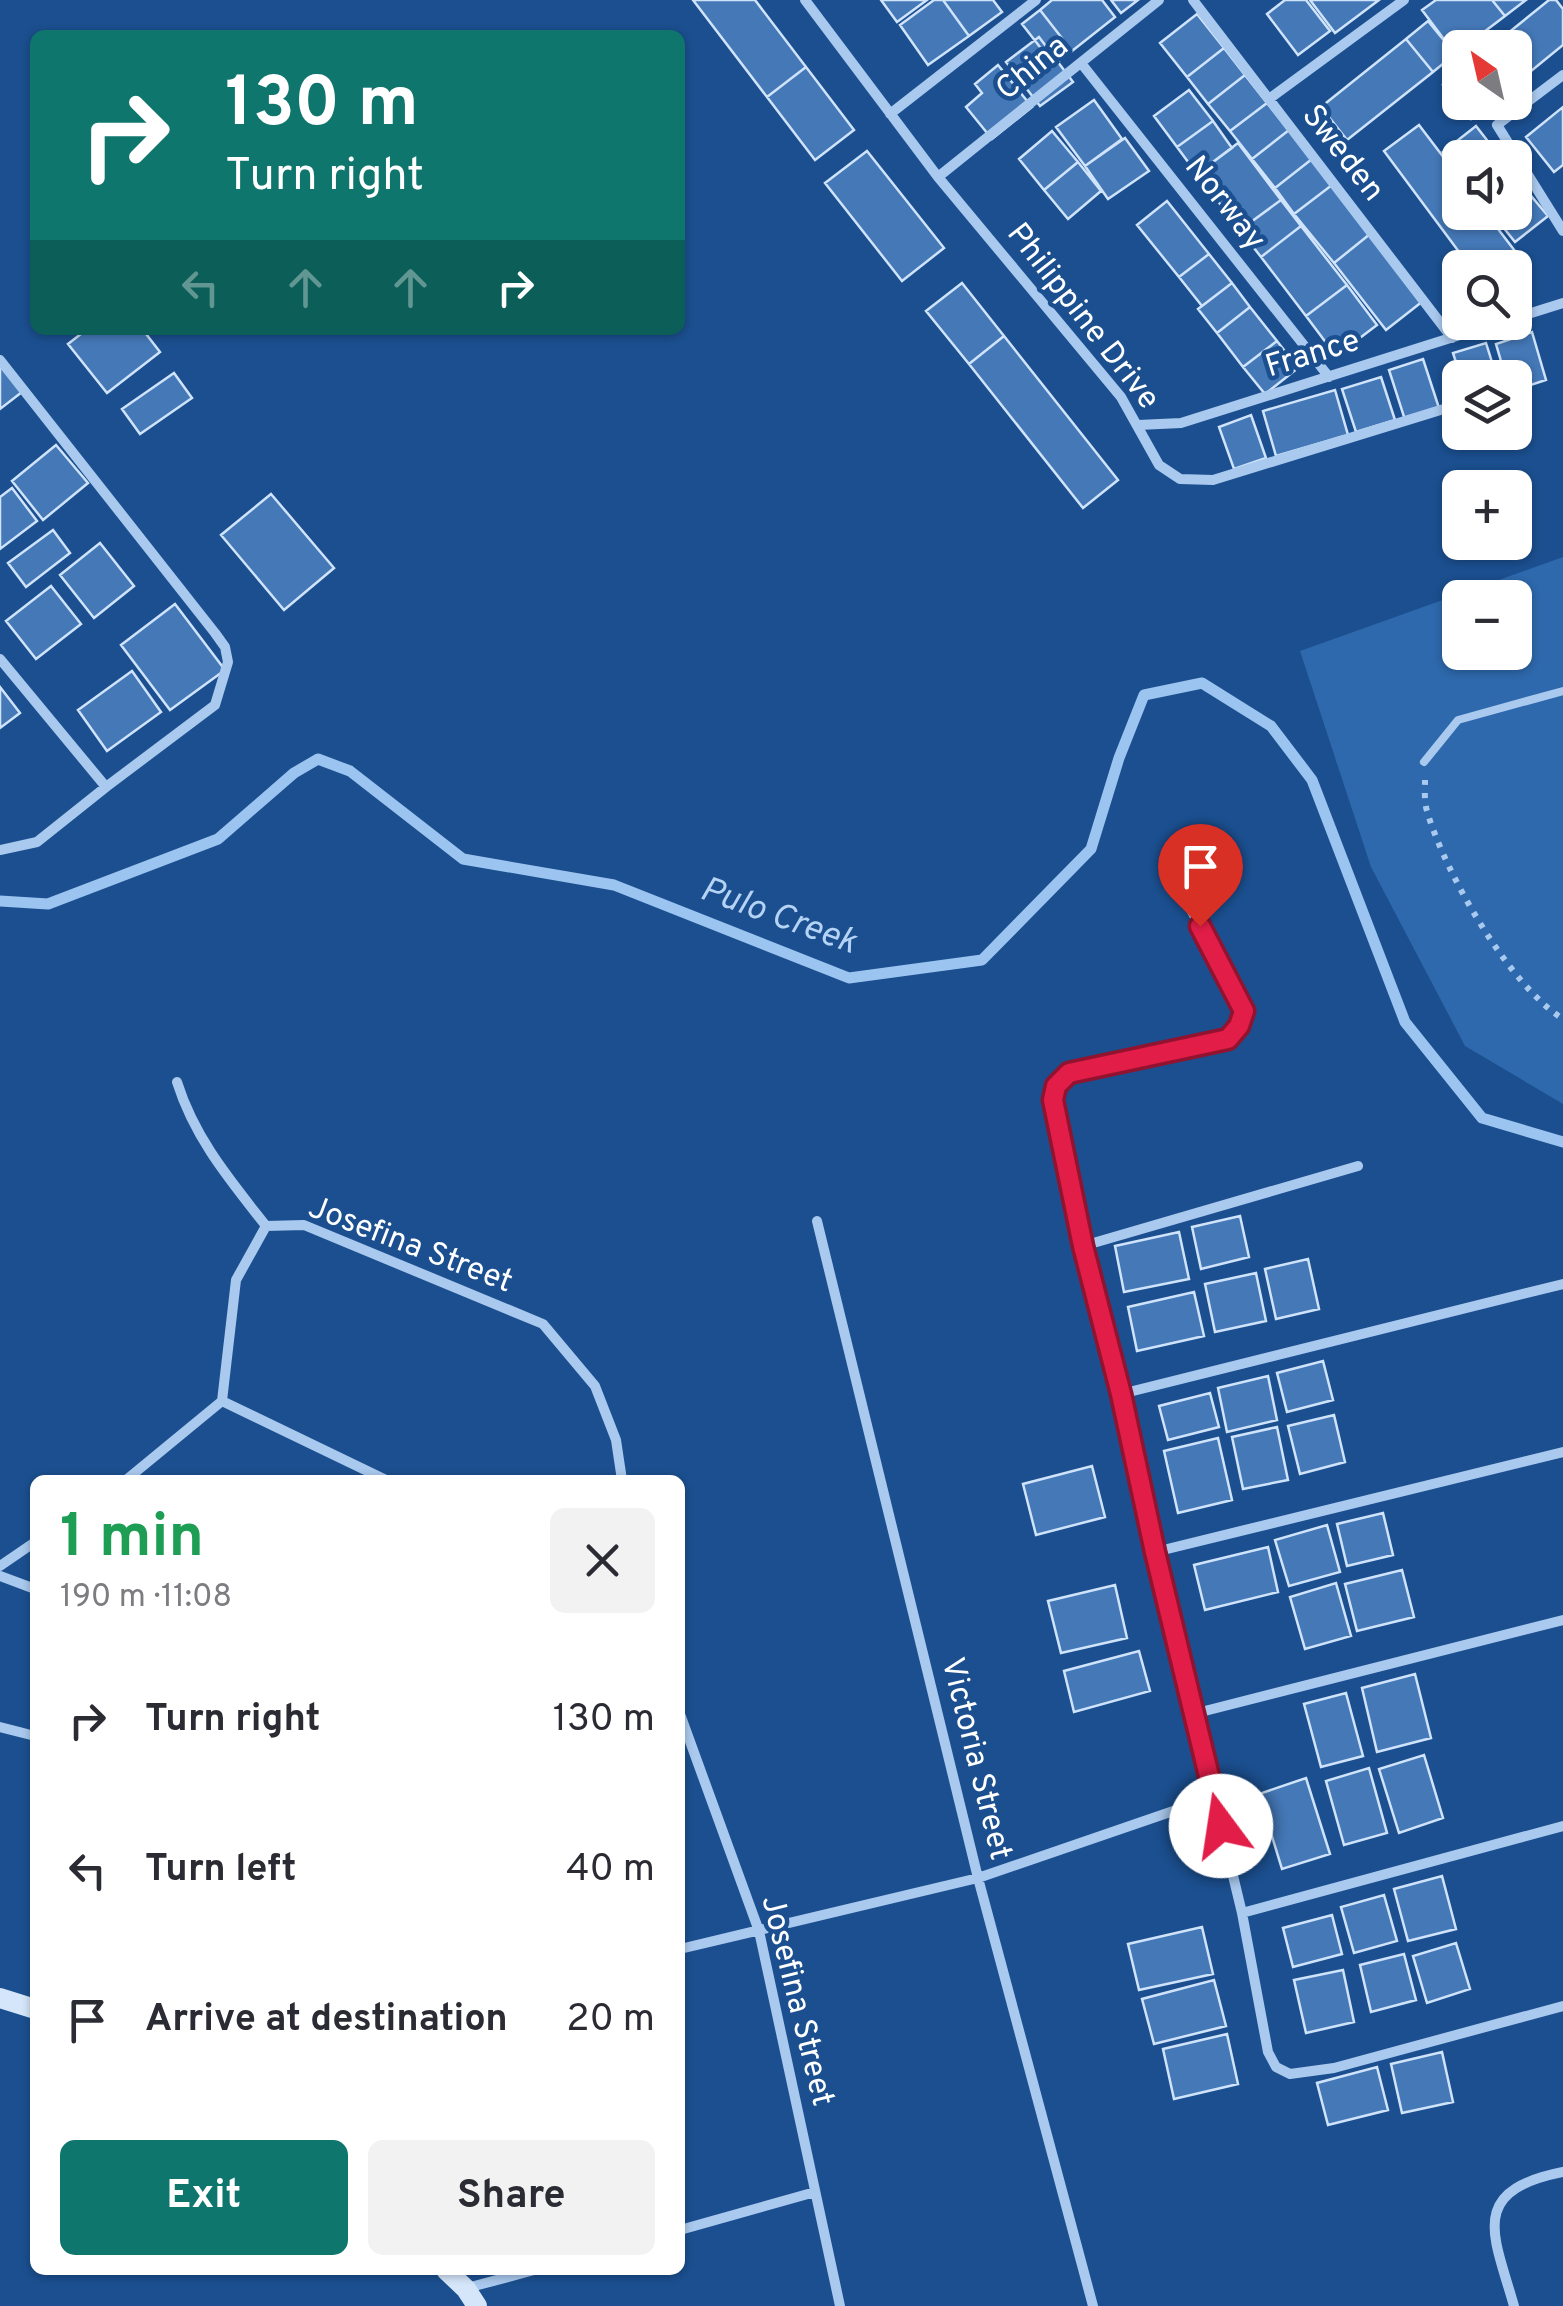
<!DOCTYPE html>
<html lang="en">
<head>
<meta charset="utf-8">
<style>
  body { margin:0; font-family:Overpass,sans-serif; background:#f2f2f3; color:#2b2b33; height:100vh; display:flex; flex-direction:column; font-size:38px; white-space:nowrap }
  * { box-sizing:border-box; margin:0 }
  p { font-size:32px; color:#7c7c81 }
  .icon { flex:none; width:55px; height:55px; fill:none; stroke:currentColor; stroke-width:2; stroke-linecap:round; stroke-linejoin:round }
  .map { position:relative; flex:1; overflow:hidden }
  .details { position:absolute; left:30px; top:1475px; width:655px; height:800px; display:flex; flex-direction:column; background:#fff; border-radius:15px; box-shadow:0 2px 8px #0004 }
  .details>* { flex:none }
  .top-card { position:absolute; left:30px; top:30px; width:655px; height:305px; border-radius:15px; box-shadow:0 2px 8px #0004; background:#0f766e; color:#fff; overflow:hidden }
  .needle { width:65px; rotate:326deg }
  .buttons { position:absolute; left:1442px; top:30px; display:grid; gap:20px }
  .buttons a { display:grid; place-items:center; width:90px; height:90px; border-radius:15px; background:#fff; box-shadow:0 2px 8px #0004; font-size:50px }
  .pin { position:absolute; display:grid; place-items:center; width:85px; height:85px; color:#fff; margin:-102px -42px; border-radius:50% 50% 50% 0; rotate:-45deg; box-shadow:0 0 10px #0007 }
  .pin .icon { rotate:45deg }
  .me { position:absolute; width:110px; margin:-55px; rotate:346deg; stroke-linejoin:round; filter:drop-shadow(0 0 8px #0008) }
  .turn { display:flex; align-items:center; gap:35px; height:210px; padding:0 30px; font-size:45px }
  .turn .icon { width:130px; height:130px; stroke-width:2.5 }
  .turn b { display:block; font-size:70px; line-height:85px }
  .lanes { display:flex; align-items:center; height:95px; padding:0 30px; background:#0003; justify-content:center; gap:50px; direction:ltr }
  .lanes .off { opacity:.35 }
  .round { display:grid; place-items:center; flex:none; width:105px; height:105px; border-radius:15px; background:#f2f2f3 }
  .headline { display:flex; align-items:center; justify-content:space-between; height:170px; padding:0 30px }
  h1 { font-size:60px; font-weight:700; line-height:75px; color:#1e9e55 }
  .primary-button { display:flex; gap:20px; margin-top:auto; padding:20px 30px }
  .primary-button a { flex:1; height:115px; border-radius:15px; background:#0f766e; color:#fff; font-size:40px; font-weight:700; line-height:115px; text-align:center }
  .primary-button a+a { background:#f2f2f3; color:#2b2b33 }
  ul { padding:0; list-style:none }
  li { display:flex; align-items:center; gap:30px; height:150px; padding:0 30px }
  li div { flex:1 }
  li b { display:block; font-size:38px }
  li em { font-style:normal }
  .map>svg:first-child { display:block }
  .green { fill:#2e69ad; fill-rule:evenodd }
  .lines { fill:none; stroke-linecap:round; stroke-linejoin:round }
  .stream { stroke:#9cc4f0; stroke-width:11 }
  .building { fill:#4478b7; stroke:#cfe3fa; stroke-width:2.5 }
  .path { stroke:#a9c9ee; stroke-width:6; stroke-dasharray:5 8; stroke-linecap:butt }
  .lane { stroke:#a9c9ee; stroke-width:8 }
  .street { stroke:#a9c9ee; stroke-width:10 }
  .secondary { stroke:#d6e6fa; stroke-width:20 }
  .route-casing { stroke:#92132f; stroke-width:25 }
  .route { stroke:#e11d48; stroke-width:18 }
  .labels { text-anchor:middle; dominant-baseline:central; stroke-width:9; stroke-linejoin:round; paint-order:stroke }
  .street-label { font-size:32px; fill:#fff; stroke:#1b4f8f }
  .water-label { font-size:35px; font-style:italic; fill:#b5d3f5; stroke:#1b4f8f }
</style>
</head>
<body>
<div class="map">
<svg width="1563" height="2306" viewBox="0 0 1563 2306">
  <rect width="100%" height="100%" fill="#1b4f8f"/>
  <path class="green" d="M1563 557V1104L1465 1046 1371 867 1300 651ZM1460 598H1515V652H1460Z"/>
  <g class="lines">
    <path class="stream" d="M0 901 48 904 218 839 294 773 318 759 350 771 463 859 614 885 849 978 982 960 1091 849 1119 758 1144 695 1202 683 1271 726 1312 780 1405 1022 1482 1118 1563 1142"/>
  </g>
  <path class="building" d="M693 0H755L806 67 767 97Z
    M881 0H927L897 22Z
    M934 0H943L969 36 928 65 900 25Z
    M943 0H993L1002 12 969 36Z
    M1052 0H1102L1115 17 1072 51 1040 10Z
    M1111 0H1138L1121 13Z
    M1285 0H1306L1330 31 1298 55 1267 14Z
    M1310 0H1379L1335 33Z
    M1436 0H1492L1505 16 1455 54 1422 10Z
    M1492 0H1526L1505 16Z
    M1549 0H1556L1563 9V45L1525 76 1515 64V48H1502L1497 42Z
    M1040 10 1072 51 1054 65 1022 24Z
    M1197 14 1224 48 1187 77 1160 43Z
    M1428 21 1455 54 1433 72 1406 39Z
    M1039 37 1073 82 1040 106 1006 62Z
    M1406 39 1433 72 1347 140 1321 107Z
    M1224 48 1245 75 1208 104 1187 77Z
    M998 65 1032 107 992 139 966 107 982 93 975 84Z
    M806 67 854 130 815 160 767 97Z
    M1460 72V102H1492L1471 119 1443 85Z
    M1245 75 1267 103 1230 131 1208 104Z
    M1189 90 1213 121 1177 147 1154 116Z
    M1094 100 1122 139 1085 166 1056 127Z
    M1267 103 1289 130 1252 159 1230 131Z
    M1563 107V165L1554 172 1526 137Z
    M1213 121 1232 148 1197 174 1177 147Z
    M1419 125 1460 179V212H1485L1528 268 1515 278V268H1471L1384 151Z
    M1476 126 1497 153 1491 158H1460V173L1443 152Z
    M1289 130 1312 159 1275 188 1252 159Z
    M1052 131 1078 162 1044 190 1019 159Z
    M1125 138 1149 171 1108 199 1085 166Z
    M1238 143 1281 200 1240 230 1197 174Z
    M867 151 944 248 902 281 825 183Z
    M1312 159 1332 185 1294 214 1275 188Z
    M1078 162 1101 191 1068 219 1044 190Z
    M1516 178 1548 216 1515 242 1491 212H1515Z
    M1332 185 1370 234 1334 263 1294 214Z
    M1281 200 1301 226 1261 257 1240 230Z
    M1167 201 1209 254 1179 277 1137 225Z
    M1301 226 1347 285 1306 316 1261 257Z
    M1370 234 1423 301 1386 330 1334 263Z
    M1209 254 1232 283 1202 306 1179 277Z
    M962 283 1004 336 969 364 926 311Z
    M1232 283 1250 307 1217 333 1198 309Z
    M1347 285 1377 325 1336 356 1306 316Z
    M1250 307 1277 341 1243 367 1217 333Z
    M86 330H143L160 352 107 393 68 344Z
    M1532 332 1546 380 1515 390V378H1506L1496 344Z
    M1004 336 1118 480 1083 508 969 364Z
    M1277 341 1298 368 1265 394 1243 367Z
    M1486 343 1497 378H1461L1453 353Z
    M1423 359 1439 408 1405 420 1389 370Z
    M0 363 22 392 0 409Z
    M174 373 192 398 140 434 122 409Z
    M1381 377 1395 420 1356 432 1342 389Z
    M1335 390 1348 435 1276 456 1263 411Z
    M1251 415 1266 458 1234 469 1219 427Z
    M56 445 88 483 43 520 12 481Z
    M12 488 37 521 0 549V497Z
    M271 494 334 568 284 610 221 535Z
    M53 530 70 553 26 587 8 563Z
    M100 543 134 586 94 618 60 575Z
    M51 586 81 624 36 659 6 621Z
    M175 604 225 670 170 710 121 645Z
    M132 671 161 712 107 751 78 710Z
    M0 687 20 713 0 728Z
    M1240 1216 1249 1257 1201 1269 1192 1227Z
    M1179 1232 1189 1279 1124 1292 1115 1246Z
    M1308 1259 1319 1309 1276 1319 1265 1269Z
    M1256 1273 1266 1321 1215 1332 1205 1284Z
    M1194 1292 1204 1336 1137 1351 1128 1307Z
    M1323 1361 1333 1400 1287 1412 1277 1373Z
    M1268 1376 1277 1420 1227 1432 1218 1388Z
    M1210 1393 1219 1427 1168 1440 1159 1406Z
    M1334 1415 1345 1462 1300 1474 1288 1426Z
    M1277 1427 1288 1480 1243 1489 1232 1437Z
    M1218 1438 1232 1500 1178 1513 1164 1451Z
    M1092 1466 1105 1517 1036 1535 1023 1484Z
    M1383 1513 1393 1555 1347 1566 1337 1524Z
    M1327 1525 1340 1572 1289 1586 1275 1540Z
    M1268 1547 1278 1592 1205 1610 1194 1565Z
    M1402 1570 1414 1617 1357 1631 1345 1584Z
    M1336 1583 1351 1636 1305 1649 1290 1597Z
    M1115 1585 1127 1638 1061 1653 1048 1601Z
    M1139 1651 1150 1691 1074 1712 1064 1671Z
    M1415 1674 1431 1738 1377 1752 1362 1688Z
    M1346 1693 1363 1756 1321 1767 1304 1704Z
    M1424 1755 1443 1818 1399 1833 1379 1769Z
    M1369 1768 1387 1833 1344 1845 1326 1781Z
    M1306 1778 1330 1854 1282 1869 1259 1794Z
    M1442 1876 1456 1929 1408 1941 1394 1889Z
    M1384 1895 1397 1941 1354 1953 1341 1907Z
    M1332 1915 1342 1954 1293 1967 1283 1928Z
    M1202 1927 1213 1974 1139 1990 1128 1944Z
    M1456 1943 1470 1989 1427 2003 1413 1956Z
    M1404 1954 1416 2000 1371 2012 1360 1965Z
    M1343 1970 1354 2022 1306 2033 1294 1980Z
    M1214 1980 1226 2026 1154 2044 1142 1999Z
    M1227 2034 1238 2084 1174 2099 1163 2049Z
    M1442 2052 1453 2102 1402 2113 1391 2064Z
    M1377 2067 1388 2110 1328 2125 1317 2083Z"/>
  <g class="lines">
    <path class="path" d="M1425 780C1425 790 1424 802 1427 811 1445 873 1509 985 1563 1019"/>
    <path class="lane" d="M1424 762 1458 720 1563 691"/>
    <path class="street" d="M805 0 938 177 1121 397 1159 465 1180 479 1213 480 1460 404
      M1193 0 1452 338
      M1081 63 1329 377
      M1563 75 1497 125 1563 231
      M1269 99 1404 0
      M890 114 1036 0
      M938 177 1159 0
      M1515 318 1563 303
      M0 360 215 633 225 647 228 662 215 705 106 787 0 659
      M1138 425 1181 423 1501 322
      M0 850 37 842 106 787
      M177 1082C195 1139 230 1180 266 1226
      M817 1221 978 1878 1093 2306
      M266 1226 304 1225 543 1324 595 1386 616 1440 622 1480
      M1083 1246 1358 1166
      M1121 1394 1563 1284
      M222 1401 386 1480
      M126 1480 222 1401 236 1280 266 1226
      M1155 1552 1563 1452
      M0 1566 35 1542
      M0 1576 35 1589
      M680 1714 759 1931 840 2306
      M1193 1714 1563 1620
      M0 1727 35 1736
      M1214 1797 1242 1913 1268 2052 1276 2067 1290 2074 1334 2068 1563 2006
      M1242 1913 1563 1826
      M680 1949 978 1878 1214 1797 1121 1394 1083 1246 1053 1100 1056 1086 1069 1073 1228 1039 1239 1026 1244 1011 1185 898
      M680 2230 815 2192
      M467 2288 534 2270
      M1514 2306C1494 2235 1467 2191 1563 2172"/>
    <path class="secondary" d="M0 1998 35 2009
      M446 2270 466 2289 477 2306"/>
  </g>
  <g class="lines">
    <g class="route-casing">
      <path id="route" d="M1200 926 1244 1011 1239 1026 1228 1039 1069 1073 1056 1086 1053 1100 1083 1246 1121 1394 1155 1552 1221 1826"/>
    </g>
    <use href="#route" class="route"/>
  </g>
  <g class="labels">
    <g class="street-label">
      <text transform="translate(1033 69) rotate(-39)">China</text>
      <text transform="translate(1342 154) rotate(52)">Sweden</text>
      <text transform="translate(1224 204) rotate(52)">Norway</text>
      <text transform="translate(1082 317) rotate(52)">Philippine Drive</text>
      <text transform="translate(1313 355) rotate(-17)">France</text>
      <text transform="translate(410 1246) rotate(21)">Josefina Street</text>
      <text transform="translate(975 1759) rotate(76)">Victoria Street</text>
      <text transform="translate(796 2001) rotate(76)">Josefina Street</text>
    </g>
    <g class="water-label">
      <text transform="translate(778 917) rotate(20)">Pulo Creek</text>
    </g>
  </g>
</svg>
<div class="buttons">
<a><svg class="needle" viewBox="-14 -14 28 28"><path d="M0-13l5 13h-10z" fill="#e53935"/><path d="M0 13l5-13h-10z" fill="#7c7c81"/></svg></a>
<a><svg class="icon" aria-label="sound" viewBox="0 0 24 24"><path d="M4 9h4l5-4v14l-5-4H4zM17 9q2 3 0 6"/></svg></a>
<a><svg class="icon" aria-label="search" viewBox="0 0 24 24"><circle cx="10" cy="10" r="6"/><path d="M15 15l6 6"/></svg></a>
<a><svg class="icon" aria-label="layers" viewBox="0 0 24 24"><path d="M12 4l9 5-9 5-9-5zM3 14l9 5 9-5"/></svg></a>
<a>+</a>
<a>−</a>
</div>
<div class="pin" style="left:1200px;top:926px;background:#d93025"><svg class="icon" aria-label="arrive" viewBox="0 0 24 24"><path d="M6 21V4h12l-3 4 3 4H6"/></svg></div>
<svg class="me" style="left:1221px;top:1826px" viewBox="-20 -20 40 40"><circle r="19" fill="#fff"/><path d="M0-13L10 11 0 6-10 11z" fill="#e11d48"/></svg>
<div class="top-card">
<div class="turn"><svg class="icon" aria-label="right" viewBox="0 0 24 24"><path d="M7 20v-9h11M14 6l5 5-5 5"/></svg><div><b>130 m</b>Turn right</div></div>
<div class="lanes"><svg class="icon off" aria-label="left" viewBox="0 0 24 24"><path d="M17 20v-9H6M10 6l-5 5 5 5"/></svg><svg class="icon off" aria-label="ahead" viewBox="0 0 24 24"><path d="M12 20V5M6 11l6-6 6 6"/></svg><svg class="icon off" aria-label="ahead" viewBox="0 0 24 24"><path d="M12 20V5M6 11l6-6 6 6"/></svg><svg class="icon" aria-label="right" viewBox="0 0 24 24"><path d="M7 20v-9h11M14 6l5 5-5 5"/></svg></div>
</div>
<section class="details">
<div class="headline"><div><h1>1 min</h1><p>190 m · 11:08</p></div><a class="round"><svg class="icon" aria-label="close" viewBox="0 0 24 24"><path d="M6 6l12 12M18 6L6 18"/></svg></a></div>
<ul>
<li><svg class="icon" aria-label="right" viewBox="0 0 24 24"><path d="M7 20v-9h11M14 6l5 5-5 5"/></svg><div><b>Turn right</b></div><em>130 m</em></li>
<li><svg class="icon" aria-label="left" viewBox="0 0 24 24"><path d="M17 20v-9H6M10 6l-5 5 5 5"/></svg><div><b>Turn left</b></div><em>40 m</em></li>
<li><svg class="icon" aria-label="arrive" viewBox="0 0 24 24"><path d="M6 21V4h12l-3 4 3 4H6"/></svg><div><b>Arrive at destination</b></div><em>20 m</em></li>
</ul>
<div class="primary-button"><a>Exit</a><a>Share</a></div>
</section>
</div>
</body>
</html>
